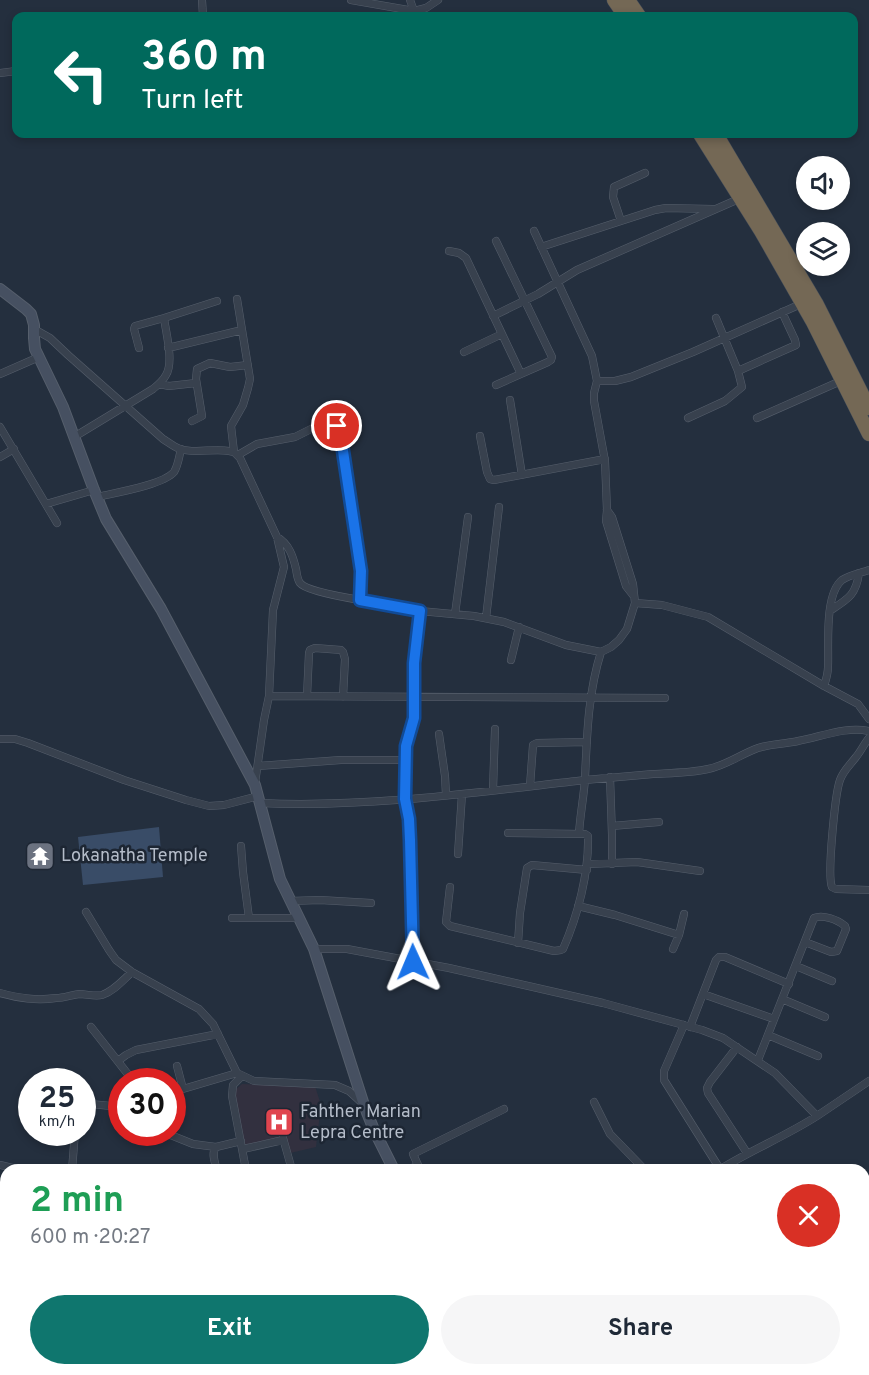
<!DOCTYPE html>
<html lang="en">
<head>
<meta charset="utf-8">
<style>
  body { margin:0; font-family:Overpass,sans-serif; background:#f6f6f7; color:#1f2937; height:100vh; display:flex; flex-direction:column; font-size:22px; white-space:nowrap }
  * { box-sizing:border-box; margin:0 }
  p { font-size:20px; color:#747a83 }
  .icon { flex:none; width:33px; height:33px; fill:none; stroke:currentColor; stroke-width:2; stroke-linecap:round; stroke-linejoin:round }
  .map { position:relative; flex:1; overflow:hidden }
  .panel { position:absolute; left:0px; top:1164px; width:870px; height:212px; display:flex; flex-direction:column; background:#fff; border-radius:18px 18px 0 0; box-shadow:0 3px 9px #0003 }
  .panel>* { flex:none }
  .guide { position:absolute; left:12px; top:12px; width:846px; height:126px; border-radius:12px; box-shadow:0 3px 9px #0003; background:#00695c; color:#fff; overflow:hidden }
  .fabs { position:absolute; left:796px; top:156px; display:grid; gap:12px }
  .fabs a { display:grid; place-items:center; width:54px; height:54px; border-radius:50%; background:#fff; box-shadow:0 3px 9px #0003; font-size:30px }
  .speed { position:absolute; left:18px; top:1068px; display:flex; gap:12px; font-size:30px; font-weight:700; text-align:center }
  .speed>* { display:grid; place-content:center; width:78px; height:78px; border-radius:50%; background:#fff; box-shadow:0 3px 9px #0003; line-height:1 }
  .speed small { font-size:15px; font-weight:400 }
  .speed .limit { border:9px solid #d22; background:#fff; color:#111 }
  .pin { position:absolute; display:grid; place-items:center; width:51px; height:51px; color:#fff; margin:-26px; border:3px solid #fff; border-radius:50%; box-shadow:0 2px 6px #0007 }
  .me { position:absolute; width:66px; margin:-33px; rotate:359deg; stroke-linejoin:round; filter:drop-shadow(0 0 4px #0008) }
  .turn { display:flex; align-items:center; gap:21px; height:126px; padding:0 30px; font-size:27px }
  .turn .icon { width:78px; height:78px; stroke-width:2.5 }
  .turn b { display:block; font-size:42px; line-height:51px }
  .round { display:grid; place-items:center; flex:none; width:63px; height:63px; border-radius:32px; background:#f6f6f7 }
  .head { display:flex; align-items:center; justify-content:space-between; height:102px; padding:0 30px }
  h1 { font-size:36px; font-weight:700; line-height:45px; color:#1e9e55 }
  .button { display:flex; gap:12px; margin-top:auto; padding:12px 30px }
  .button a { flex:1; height:69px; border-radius:36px; background:#0f766e; color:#fff; font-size:24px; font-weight:700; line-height:69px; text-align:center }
  .button a+a { background:#f6f6f7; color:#1f2937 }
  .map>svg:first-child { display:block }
  .medical { fill:#32303f }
  .water { fill:#394c67 }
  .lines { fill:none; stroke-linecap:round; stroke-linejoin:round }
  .street-casing { stroke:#565f6c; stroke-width:8 }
  .secondary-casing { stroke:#565f6c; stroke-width:12 }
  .highway-casing { stroke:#434c59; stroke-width:15 }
  .street { stroke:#38414e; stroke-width:7 }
  .secondary { stroke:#465061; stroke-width:10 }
  .highway { stroke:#746855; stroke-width:14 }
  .route-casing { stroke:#114b97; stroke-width:15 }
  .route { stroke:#1a73e8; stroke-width:10 }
  .labels { text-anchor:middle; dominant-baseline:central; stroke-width:5; stroke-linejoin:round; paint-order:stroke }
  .poi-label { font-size:18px; fill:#b4bcc9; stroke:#1d2633; text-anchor:start }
</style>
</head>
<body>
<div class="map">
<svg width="869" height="1375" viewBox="0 0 869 1375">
  <rect width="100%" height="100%" fill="#242f3e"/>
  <path class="medical" d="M242 1084 315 1086 321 1105 316 1147 286 1154 282 1140 244 1148 234 1091Z"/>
  <path class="water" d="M159 827 163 877 83 885 78 837Z"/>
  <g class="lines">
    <g class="street-casing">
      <path id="street" d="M202 0 203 16
        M351 0 414 11 426 8 438 0
        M410 0 414 11
        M0 73 16 71
        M621 221 613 197 614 187 645 173
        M534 231 592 356 597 381 594 393V401L605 461 607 510 606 521 626 586 633 595
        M541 247 655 210 666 208 713 209
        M449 251 459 253 466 258 521 374
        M493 316 538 294 577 270 741 198
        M34 329 50 338 68 355 163 439C168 442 174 447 180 449 195 454 213 448 229 451L234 452 240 458 277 537 284 567 273 610 269 696 264 720 255 783
        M139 348 134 329 135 326 164 318
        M168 348 242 330
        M464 352 502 334
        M738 371 796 345 795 340 782 312
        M0 374 39 357
        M597 381H615L631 377 693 352 803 303
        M159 384 169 386 196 383
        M496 385 548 362 551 360 552 357 496 241
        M510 400 522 475
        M688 418 725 401 742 387 738 371 716 318
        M757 418 843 380
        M192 421 202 416 196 379 197 369 210 363 230 367 248 365
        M0 427 57 523
        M480 436 487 472 490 479 494 480 605 459
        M74 437 153 389C158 385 163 381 166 375 174 362 166 333 164 318L217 301
        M234 452 231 426 243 405 248 388 250 379 237 299
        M238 455 257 444 295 437 313 428 337 426 340 431 361 571 360 600 420 611 474 616 504 622 566 645 601 652
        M0 457 14 449
        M97 497C114 493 163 485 174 472 178 466 179 457 181 449
        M46 504 94 490
        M277 537C289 544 293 556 296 569 297 574 297 579 300 583 306 591 348 598 360 600
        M635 603 662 605 708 617 824 686 858 704 869 719
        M831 610C848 599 856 595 859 573
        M455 614 468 517
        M486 618 499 507
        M511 660 519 627
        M824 686C826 680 828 674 828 667 829 646 824 595 842 580 849 575 861 573 869 570
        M269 696 665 698
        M307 696 309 653 310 650 315 648 341 650 343 652 345 659 343 697
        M439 734 445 776 446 795
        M869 738C864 744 861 751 856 757 850 765 843 771 840 780 835 794 827 876 832 887L836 889 869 890
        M0 739H15L28 743 124 780 186 800 209 806 224 805 258 796
        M258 766 341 760H406
        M610 777 612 835V864
        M530 786 533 745 537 743 587 742
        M493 790 495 729
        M260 803C367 808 479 792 585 780 608 778 631 776 653 774 671 773 690 773 708 769 725 766 741 754 758 748 770 744 785 744 798 741 821 737 845 726 869 731
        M612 826 659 822
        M579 834C580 815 584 796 585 778 587 735 588 693 601 652L611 647 619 640 627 629 635 603 633 584 612 517 607 510
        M241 846 243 872 249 918
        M458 854 462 794
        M588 864 637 862 700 871
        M450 887 446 922 450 926 554 951 561 950 563 949C578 915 589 873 588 836L585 834 508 833
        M290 901 320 900 371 903
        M578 906 615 915 679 935
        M86 912 109 950 116 960 132 972 199 1009 213 1024 237 1073 254 1081 335 1085 349 1091 361 1102
        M232 918H299
        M518 943 520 913 527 868 532 865 587 870
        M314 949H347L449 968 603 1003 702 1030 723 1038 775 1073 817 1116 869 1081
        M673 949 679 935 684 914
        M413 962 410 840 409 819 405 799 406 745 414 718V663L420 611
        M796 966 832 981
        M0 993C19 998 36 1001 56 998 64 998 71 995 79 994 87 994 95 997 102 995 114 991 123 980 132 972
        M703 994 774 1019
        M782 999 825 1017
        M684 1025 664 1071V1080L720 1169
        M91 1027 134 1082
        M690 1027 716 960 719 957H725L789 984
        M768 1035 818 1056
        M737 1047 710 1082 707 1088 708 1093 747 1153
        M758 1060 814 918C823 914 838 920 845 926L846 929 837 951 831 952 805 942
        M118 1061 126 1055 136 1050 218 1034
        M177 1066 183 1089 237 1073
        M242 1076 233 1085 232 1096 246 1170
        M594 1102 610 1134 645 1170
        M90 1104 122 1107
        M159 1132 173 1136 193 1144 216 1147
        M283 1138 292 1170
        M243 1149 283 1140
        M0 1165 21 1170
        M72 1170 75 1132
        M217 1170C215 1163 211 1153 216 1147L241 1141
        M408 1170 418 1165 413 1154 504 1109
        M719 1170C751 1150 786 1136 817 1116
        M0 1226 6 1227
        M0 1301 6 1302
        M865 1365 866 1312
        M264 1370V1375
        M344 1370 347 1375
        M73 1375 74 1370
        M819 1375V1370"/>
    </g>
    <g class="secondary-casing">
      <path id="secondary" d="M0 289 26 309 31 314 34 325V338L35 349 63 407 94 490 106 519 161 609 255 785 280 879 314 949 364 1105 374 1130 394 1170
        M497 1370 501 1375"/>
    </g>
    <g class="highway-casing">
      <path id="highway" d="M614 0 625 16
        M628 0 639 16
        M700 134 761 231 813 322 869 434
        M716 134 816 303 869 408"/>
    </g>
    <use href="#street" class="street"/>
    <use href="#secondary" class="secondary"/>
    <use href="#highway" class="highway"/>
  </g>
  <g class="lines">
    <g class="route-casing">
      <path id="route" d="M337 426 340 431 361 571 360 600 420 611 414 663V718L406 746 405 799 409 819 410 840 413 962"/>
    </g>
    <use href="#route" class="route"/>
  </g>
  <defs>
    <g id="temple-square" transform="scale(1.5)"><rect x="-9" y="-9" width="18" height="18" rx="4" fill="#6b7280" stroke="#1d2633"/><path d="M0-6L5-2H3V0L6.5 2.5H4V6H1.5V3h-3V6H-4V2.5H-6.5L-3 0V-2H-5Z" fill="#fff"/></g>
    <g id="hospital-square" transform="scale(1.5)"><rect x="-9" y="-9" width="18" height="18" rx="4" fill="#e0444e" stroke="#1d2633"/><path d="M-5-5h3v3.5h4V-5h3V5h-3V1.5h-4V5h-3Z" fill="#fff"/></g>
  </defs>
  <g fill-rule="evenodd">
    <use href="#temple-square" x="40" y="856"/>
    <use href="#hospital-square" x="279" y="1122"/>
  </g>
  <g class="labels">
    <g class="poi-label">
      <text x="61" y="856">Lokanatha Temple</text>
      <text x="300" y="1112">Fahther Marian<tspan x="300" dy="21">Lepra Centre</tspan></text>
    </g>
  </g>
</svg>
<div class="fabs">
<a><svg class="icon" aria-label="sound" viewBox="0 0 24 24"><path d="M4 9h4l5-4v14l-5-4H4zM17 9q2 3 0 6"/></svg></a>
<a><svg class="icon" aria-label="layers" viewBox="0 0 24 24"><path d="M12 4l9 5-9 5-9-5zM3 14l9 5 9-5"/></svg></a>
</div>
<div class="speed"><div>25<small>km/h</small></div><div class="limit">30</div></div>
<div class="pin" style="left:337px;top:426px;background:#d93025"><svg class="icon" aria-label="arrive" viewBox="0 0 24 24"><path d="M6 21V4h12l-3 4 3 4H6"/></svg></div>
<svg class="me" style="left:413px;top:962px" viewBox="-20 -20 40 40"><path d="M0-17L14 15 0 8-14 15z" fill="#1a73e8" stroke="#fff" stroke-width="4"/></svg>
<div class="guide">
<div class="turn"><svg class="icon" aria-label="left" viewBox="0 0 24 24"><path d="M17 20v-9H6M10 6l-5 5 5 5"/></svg><div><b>360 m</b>Turn left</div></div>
</div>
<section class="panel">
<div class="head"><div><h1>2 min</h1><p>600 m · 20:27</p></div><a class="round" style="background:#d93025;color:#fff"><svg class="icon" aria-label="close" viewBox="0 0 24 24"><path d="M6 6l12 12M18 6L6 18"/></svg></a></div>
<div class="button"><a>Exit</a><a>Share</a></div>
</section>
</div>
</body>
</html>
